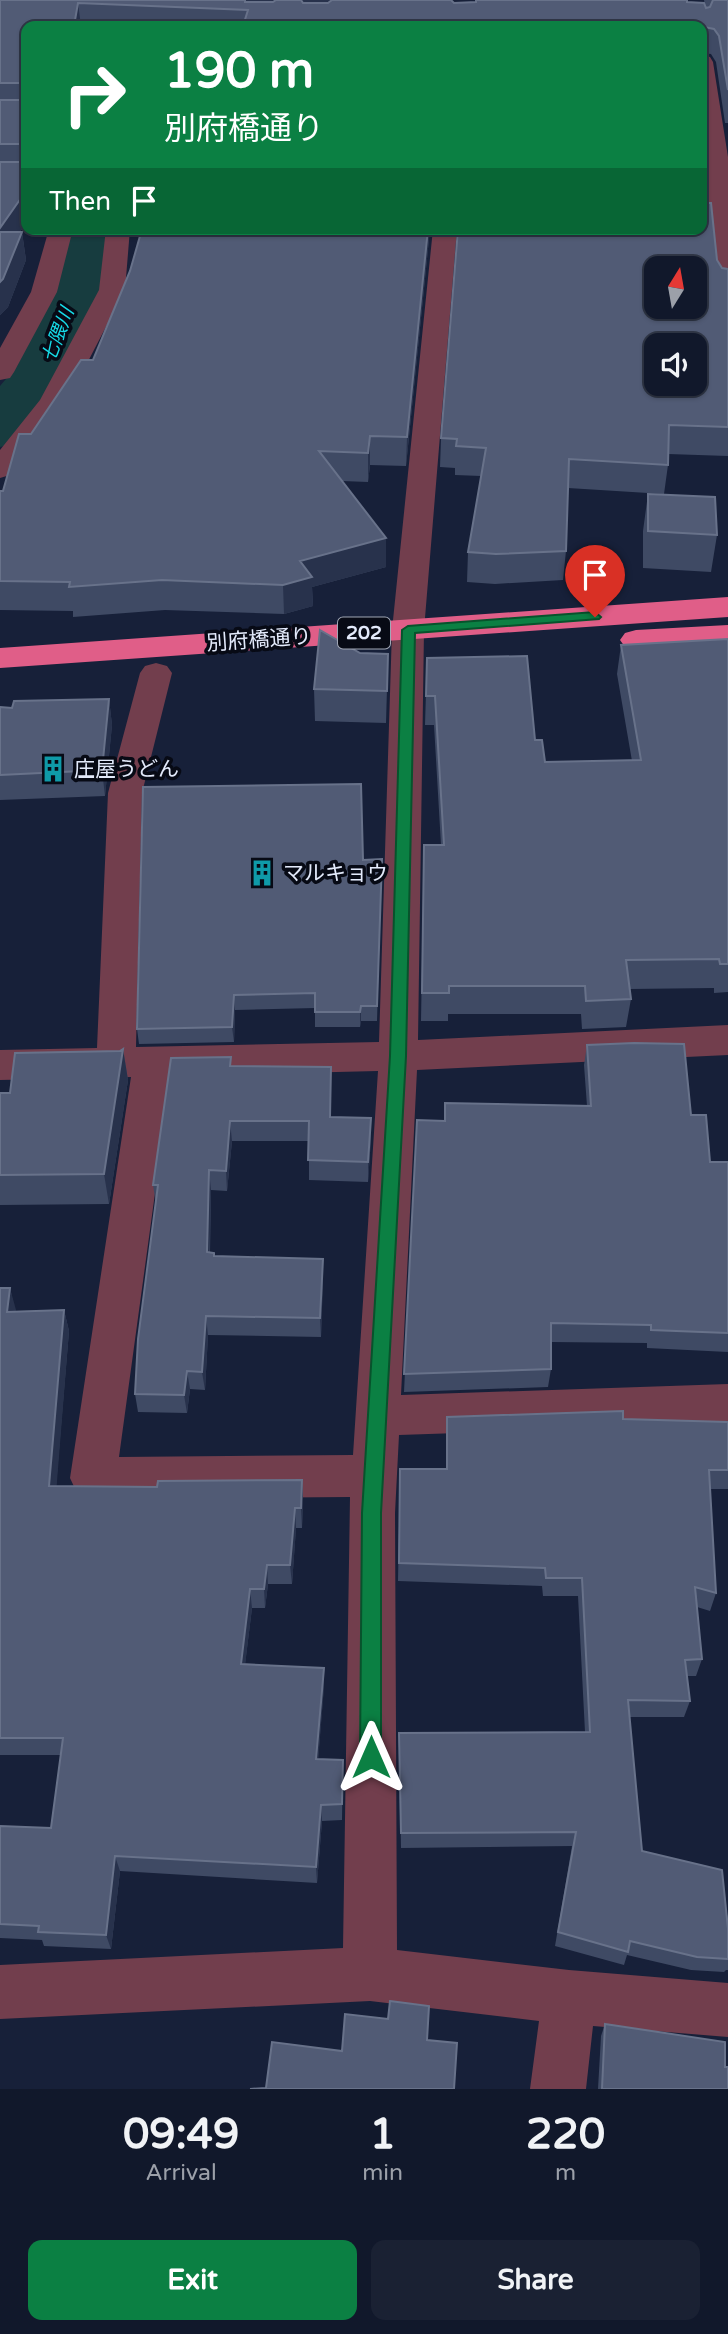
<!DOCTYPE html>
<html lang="en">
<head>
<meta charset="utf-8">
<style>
  body { margin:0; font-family:"Varela Round","Noto Sans JP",sans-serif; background:#1a2133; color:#f1f3f6; height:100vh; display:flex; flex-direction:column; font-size:26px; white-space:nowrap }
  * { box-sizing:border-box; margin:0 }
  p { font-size:23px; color:#9ca0a9 }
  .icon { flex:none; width:38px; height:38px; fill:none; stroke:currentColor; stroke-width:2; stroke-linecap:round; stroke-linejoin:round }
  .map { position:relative; height:2089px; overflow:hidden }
  .drawer { display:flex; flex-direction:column; background:#11182b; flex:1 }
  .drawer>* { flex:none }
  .hud { position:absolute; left:21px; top:21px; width:686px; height:214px; border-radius:14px; box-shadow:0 2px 5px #0004,0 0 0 2px #303747; background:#0b8043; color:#fff; overflow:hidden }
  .needle { width:46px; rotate:11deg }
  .buttons { position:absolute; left:644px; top:256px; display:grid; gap:14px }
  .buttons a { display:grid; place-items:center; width:63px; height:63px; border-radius:14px; background:#11182b; box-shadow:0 2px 5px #0004,0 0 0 2px #303747; font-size:35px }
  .pin { position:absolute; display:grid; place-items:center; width:60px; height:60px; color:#fff; margin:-72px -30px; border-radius:50% 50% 50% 0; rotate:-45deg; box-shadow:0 0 7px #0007 }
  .pin .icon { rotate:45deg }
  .me { position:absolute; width:77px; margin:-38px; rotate:0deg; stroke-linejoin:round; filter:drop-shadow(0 0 5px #0008) }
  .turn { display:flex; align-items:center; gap:24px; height:147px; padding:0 28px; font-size:32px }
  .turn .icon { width:91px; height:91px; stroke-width:2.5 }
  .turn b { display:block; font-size:49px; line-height:60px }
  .then { display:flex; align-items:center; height:66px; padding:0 28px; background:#0003; gap:14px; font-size:26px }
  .eta { display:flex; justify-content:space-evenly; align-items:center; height:119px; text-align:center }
  .eta b { font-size:42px; font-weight:800; line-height:49px }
  .button { display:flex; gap:14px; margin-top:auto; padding:14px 28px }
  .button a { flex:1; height:80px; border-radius:14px; background:#0b8043; color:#fff; font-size:28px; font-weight:800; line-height:80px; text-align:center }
  .button a+a { background:#1a2133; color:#f1f3f6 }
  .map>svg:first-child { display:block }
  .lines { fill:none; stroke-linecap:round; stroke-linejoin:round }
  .river { fill:#173c3f; fill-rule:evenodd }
  .minor { fill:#723e4d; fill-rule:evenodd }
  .highway { fill:#e05e88; fill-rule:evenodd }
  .wall { fill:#3f4a64 }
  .shaded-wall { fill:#28324c }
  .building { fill:#515b75; stroke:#68728a; stroke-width:2; fill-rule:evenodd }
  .route { fill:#0b8043; stroke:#07532c; stroke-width:2 }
  .labels { text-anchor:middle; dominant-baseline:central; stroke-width:7; stroke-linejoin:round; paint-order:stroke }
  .far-water-label { font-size:19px; font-style:italic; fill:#16dbe7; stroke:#070a15 }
  .shield { fill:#070a15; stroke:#a1a7b6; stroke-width:2 }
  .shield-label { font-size:19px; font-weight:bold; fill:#e3eafb }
  .street-label { font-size:21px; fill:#e3eafb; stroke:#070a15 }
  .poi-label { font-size:21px; fill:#e3eafb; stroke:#070a15; text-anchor:start }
</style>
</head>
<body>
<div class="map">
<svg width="728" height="2089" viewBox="0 0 728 2089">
  <rect width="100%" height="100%" fill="#172039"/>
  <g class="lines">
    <path class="river" d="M62 229H118L111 272 77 369 23 442 0 447V386L17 366 53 272Z"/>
    <path class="minor" d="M702 55 710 57 713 62 728 157V296L719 293 715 288 702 132Z
      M49 229H73L57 292 14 372 10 378 0 380V348L31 292Z
      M106 229H130L125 290 67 402 10 475 0 478V450L40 400 99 290Z
      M433 229H457L424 630 418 1040 728 1025V1055L417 1070 401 1395 728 1384V1424L399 1435 395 1513 397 1950 569 1970 728 1983V2037L593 2026 586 2089H530L539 2021 370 2001 0 2019V1965L343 1948 350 1497 93 1499 77 1493 70 1478 131 1077 0 1080V1050L97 1048 108 793 140 673 145 666 156 663 167 666 172 673 142 793 136 1047 379 1042 392 630ZM378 1071 353 1455 119 1457 171 1076Z"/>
    <path class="highway" d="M728 597V617L0 668V648Z
      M728 625V645L636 650 625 647 620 640 625 633 636 630Z"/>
  </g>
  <path class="wall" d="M0 0 454 3 687 2 705 6 704 0H728V123H725L716 62 711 54 703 53 702 104V26H26V223L20 232H22L26 260 8 307 0 315Z
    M142 229H430L406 466 370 465 368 482 342 481 386 538V567L312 587 313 606 284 614 165 610 73 617V611L0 610V491H3L31 434 93 360 130 271Z
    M717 260 722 268 728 269V456L668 454V465L664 494 568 488 566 551 563 580 495 584 467 582 468 552 481 476 455 475V468L440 467 441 438Z
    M648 494 717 535 711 572 643 568V531Z
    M728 639V992L714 993V988L630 989 631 999 626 1027 582 1029 581 1014H448V1021H421L424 845H441L434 725H425L427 658 535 740 545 762 632 761 617 674 621 645Z
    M360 653 388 654 386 723 315 721 314 689Z
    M109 699 112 725 105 796 0 800V801V707L12 708Z
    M382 859 377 1021H361L360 1027H315V1008L235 1010 234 1042 139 1044 137 1029 363 860Z
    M587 1045 691 1115 710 1162H728V1352L647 1348V1343L551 1342V1369L548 1387 404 1392 417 1120 444 1121 445 1103 587 1106 584 1065Z
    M123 1049 128 1080 109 1204 0 1205V1093H10L120 1051Z
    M232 1066 331 1067V1117L371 1138 368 1182 309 1180V1141H232L227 1191 211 1190 210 1253H214L215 1256 323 1278 321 1337 208 1335 205 1390 190 1389 187 1413 138 1412 135 1394 156 1204 153 1185Z
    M0 1288H10L15 1311 64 1310 69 1331 56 1486 157 1487 302 1480 303 1500 302 1528H296L292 1584H268L265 1608H252L245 1664 324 1668V1686L318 1759 343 1760 342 1820 322 1821 317 1883 120 1871 111 1949 44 1946 42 1940 0 1938V1826L51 1828 61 1755H0Z
    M447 1417 728 1422V1489H710L716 1593 710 1611 697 1607 702 1659 696 1676H687L690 1701 684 1717H629L642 1851 727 1918 728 1914V1970H726L724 1972 691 1970 627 1955 624 1965 555 1946 572 1846 401 1848 399 1733 585 1732 578 1596H543L542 1586 398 1581 400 1469H446Z
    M605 2024 725 2067 728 2089H598L601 2036Z"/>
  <path class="shaded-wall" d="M245 0H279L248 10H245Z
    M301 0H335L302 25Z
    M78 3 81 26H74Z
    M26 191V223L1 259 0 250V228Z
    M428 229H430L406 466 407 437Z
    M22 232 26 260 8 307 0 315V282Z
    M370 436V465L368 482V453Z
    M386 538V567L312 587 313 606 284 614 283 585 300 561Z
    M109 699 112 725 105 796 102 770Z
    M234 995 235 1010 234 1042 232 1027Z
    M361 1006V1021L360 1027V1012Z
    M123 1049 128 1080 109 1204 104 1174Z
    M371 1118V1138L368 1182V1162Z
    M230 1121 232 1141 227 1191 226 1171Z
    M209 1170 211 1190 209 1272 207 1252Z
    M323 1259V1278L321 1337 320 1318Z
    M10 1288 16 1310 13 1333 7 1312Z
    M64 1310 69 1331 55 1506 49 1486Z
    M206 1316 208 1335 205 1390 202 1372Z
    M187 1371 190 1389 187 1413 184 1395Z
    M302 1480 303 1500 302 1528 301 1508Z
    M295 1508 296 1528 292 1584 290 1565Z
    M267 1565 268 1584 265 1608 264 1589Z
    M250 1589 252 1608 243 1682 241 1664Z
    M324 1668V1686L317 1776 316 1759Z
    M321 1805 322 1821 317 1883 316 1867Z
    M115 1856 120 1871 111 1949 106 1935Z"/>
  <path class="building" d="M0 0H245V2H273L276 0H301L303 3H328L332 0H451L454 3 476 2V0H687V2L704 3 706 8 710 7 713 0H728V90L719 36 714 29 704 27 703 95H702V26H243L248 10 78 3 74 26H26V191L0 228V162H24V144H0V100H24V83H0Z
    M702 203H711L717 260 722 268 728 269V427L669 425 668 465 569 459 566 551 496 554 468 552 486 448 456 446 457 439 441 438 458 229H702ZM656 268H695V306H656ZM656 345H695V383H656Z
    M142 229H428L407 437 370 436 368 453 319 451 386 538 300 561 312 577 283 585 162 580 69 587 70 582 0 581V491H3L19 434H31L81 360H93L130 271Z
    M0 232H22L3 279 0 282Z
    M648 494 715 497 717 535 648 531Z
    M320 630 360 653 388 654 387 691 314 689Z
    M728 639V964H720L719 959 626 960 631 999 586 1001 585 986H449V993H422L424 845H444L435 696H426L427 658 527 656 535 740H542L545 762 641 760 621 645Z
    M109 699 102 770 0 775V707L12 708 14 701Z
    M361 784 363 860 382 859 377 1006H361L360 1012H315V993L234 995 232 1027 137 1029 143 787Z
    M634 1043 684 1044 691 1115H706L710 1162H728V1333L651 1330V1325L551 1323V1369L404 1374 417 1120 445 1121V1103L591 1106 587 1045Z
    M123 1049 104 1174 0 1175V1093H10L15 1053 120 1051Z
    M231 1057 230 1066 331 1067 330 1117 371 1118 368 1162 308 1160 309 1121H230L226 1171 209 1170 207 1252 214 1253V1256L323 1259 320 1318 206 1316 202 1372 187 1371 184 1395 135 1394 138 1339 158 1185H153L171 1058Z
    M0 1288H10L7 1312 64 1310 49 1486 157 1487 158 1481 302 1480 301 1508H295L290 1565H267L264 1589H250L241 1664 324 1668 316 1759 343 1760 342 1804 321 1805 316 1867 115 1856 106 1935 38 1932 39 1926 0 1924V1826L51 1828 63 1738H0Z
    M623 1411V1419L728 1422V1470H709L716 1593 695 1587 702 1659 685 1660 690 1701 628 1700 642 1851 722 1870 728 1929V1959L697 1957 630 1941 628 1952 558 1932 576 1832 401 1833 399 1733 590 1732 582 1578H546L545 1568 399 1563 400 1469H447V1417Z
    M390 2001 429 2006 427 2040 457 2043 454 2089H250L266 2088 272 2042 342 2051 345 2014 388 2019Z
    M605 2024 725 2042V2067H728V2089H602Z"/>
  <path class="route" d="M595 612 601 617 599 619 415 633 406 1056 381 1513V1757L378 1765 371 1768 363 1765 360 1757 362 1513 390 1056 402 630 408 626Z"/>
  <defs>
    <g id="building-bare" transform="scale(2.1)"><path d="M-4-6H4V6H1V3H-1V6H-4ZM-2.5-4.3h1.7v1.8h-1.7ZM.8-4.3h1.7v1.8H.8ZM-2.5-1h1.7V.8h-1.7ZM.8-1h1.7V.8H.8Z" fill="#0f9aa8" stroke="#070a15" stroke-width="2.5" paint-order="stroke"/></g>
  </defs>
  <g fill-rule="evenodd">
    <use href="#building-bare" x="53" y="769"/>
    <use href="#building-bare" x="262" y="873"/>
  </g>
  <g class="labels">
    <g class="far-water-label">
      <text transform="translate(58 335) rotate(-69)">七隈川</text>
    </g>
    <rect class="shield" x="338" y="617.5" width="52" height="31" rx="5"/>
    <g class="shield-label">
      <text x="364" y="633">202</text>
    </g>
    <g class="street-label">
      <text transform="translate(259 640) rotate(-4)">別府橋通り</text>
    </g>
    <g class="poi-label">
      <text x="74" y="769">庄屋うどん</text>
      <text x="283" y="873">マルキョウ</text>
    </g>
  </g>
</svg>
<div class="buttons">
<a><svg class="needle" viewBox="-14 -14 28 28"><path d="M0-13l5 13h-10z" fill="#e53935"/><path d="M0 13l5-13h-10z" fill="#9ca0a9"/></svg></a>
<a><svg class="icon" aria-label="sound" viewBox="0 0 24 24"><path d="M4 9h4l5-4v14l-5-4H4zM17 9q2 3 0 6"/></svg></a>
</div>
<div class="pin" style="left:595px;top:617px;background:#d93025"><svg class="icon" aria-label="arrive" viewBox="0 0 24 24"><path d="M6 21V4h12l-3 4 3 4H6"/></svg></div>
<svg class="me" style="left:371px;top:1757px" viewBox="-20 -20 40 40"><path d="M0-17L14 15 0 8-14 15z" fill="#0b8043" stroke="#fff" stroke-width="4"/></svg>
<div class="hud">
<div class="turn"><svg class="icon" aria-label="right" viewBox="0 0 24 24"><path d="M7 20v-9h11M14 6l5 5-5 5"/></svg><div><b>190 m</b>別府橋通り</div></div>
<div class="then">Then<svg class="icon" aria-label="arrive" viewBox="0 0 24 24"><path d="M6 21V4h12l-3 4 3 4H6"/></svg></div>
</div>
</div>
<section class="drawer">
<div class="eta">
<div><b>09:49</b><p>Arrival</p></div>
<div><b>1</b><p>min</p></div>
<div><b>220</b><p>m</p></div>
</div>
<div class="button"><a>Exit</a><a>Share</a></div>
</section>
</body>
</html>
